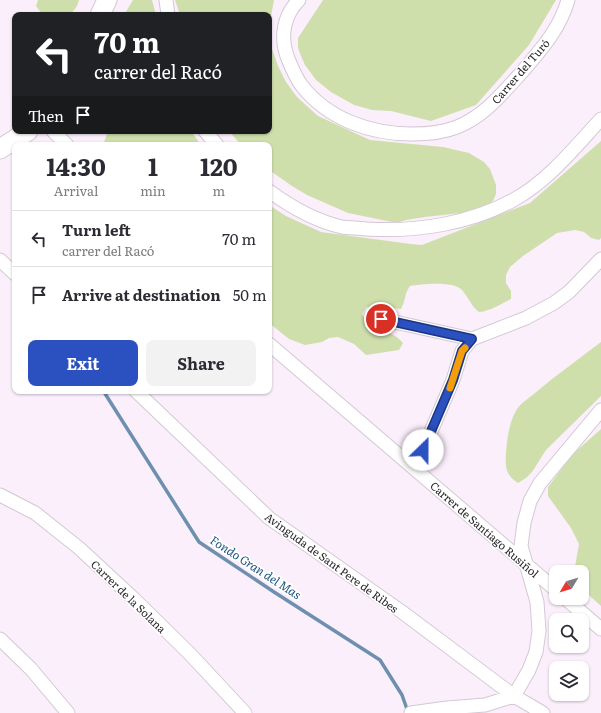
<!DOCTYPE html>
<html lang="en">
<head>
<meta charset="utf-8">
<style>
  body { margin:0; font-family:Literata,serif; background:#f2f2f3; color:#2b2b33; height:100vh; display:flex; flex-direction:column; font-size:15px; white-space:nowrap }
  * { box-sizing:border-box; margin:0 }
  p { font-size:13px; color:#7c7c81 }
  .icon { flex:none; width:22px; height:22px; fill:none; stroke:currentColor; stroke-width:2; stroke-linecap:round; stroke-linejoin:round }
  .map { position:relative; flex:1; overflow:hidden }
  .panel { position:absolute; left:12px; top:142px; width:260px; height:252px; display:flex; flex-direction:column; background:#fff; border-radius:8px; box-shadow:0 1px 3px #0004 }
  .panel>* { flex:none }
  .top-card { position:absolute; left:12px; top:12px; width:260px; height:122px; border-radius:8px; box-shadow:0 1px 3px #0004; background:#202124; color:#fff; overflow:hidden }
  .needle { width:26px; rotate:232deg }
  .buttons { position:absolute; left:549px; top:565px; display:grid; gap:8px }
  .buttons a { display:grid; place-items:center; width:40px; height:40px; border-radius:8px; background:#fff; box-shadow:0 1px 3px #0004; font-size:20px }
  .pin { position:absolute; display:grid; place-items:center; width:34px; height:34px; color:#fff; margin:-17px; border:2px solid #fff; border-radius:50%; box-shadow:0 1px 4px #0007 }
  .me { position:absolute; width:44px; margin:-22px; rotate:23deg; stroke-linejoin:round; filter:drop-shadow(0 0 3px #0008) }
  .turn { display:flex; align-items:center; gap:14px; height:84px; padding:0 16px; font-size:18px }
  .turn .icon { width:52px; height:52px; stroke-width:2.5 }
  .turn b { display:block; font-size:28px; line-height:34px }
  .then { display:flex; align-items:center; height:38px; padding:0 16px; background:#0003; gap:8px; font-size:15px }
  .eta { display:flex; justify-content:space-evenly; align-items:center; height:68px; text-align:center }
  .eta b { font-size:24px; font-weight:700; line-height:28px }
  .button { display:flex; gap:8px; margin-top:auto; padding:8px 16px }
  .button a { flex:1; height:46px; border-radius:8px; background:#2b51c1; color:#fff; font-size:16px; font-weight:700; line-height:46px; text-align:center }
  .button a+a { background:#f2f2f3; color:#2b2b33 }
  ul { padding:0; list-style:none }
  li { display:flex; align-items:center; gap:12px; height:56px; padding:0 16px; border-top:1px solid #e1e1e2 }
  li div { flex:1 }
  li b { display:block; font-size:15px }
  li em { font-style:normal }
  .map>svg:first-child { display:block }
  .green { fill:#cfdfac }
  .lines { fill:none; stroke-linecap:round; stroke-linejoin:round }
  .stream { stroke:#6e90ae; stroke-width:3.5 }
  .street-casing { stroke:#d3c8d4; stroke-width:15 }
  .secondary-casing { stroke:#d3c8d4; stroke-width:21 }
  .street { stroke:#fff; stroke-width:13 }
  .secondary { stroke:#fff; stroke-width:19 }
  .route-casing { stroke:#1c357d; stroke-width:10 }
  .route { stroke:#2b51c1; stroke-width:7 }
  .slow { stroke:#f59e0b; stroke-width:7 }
  .labels { text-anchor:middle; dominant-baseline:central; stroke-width:3.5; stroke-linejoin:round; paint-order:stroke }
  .street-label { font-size:11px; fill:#29252a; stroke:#fff }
  .water-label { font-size:12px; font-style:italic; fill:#1e567d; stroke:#fff }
</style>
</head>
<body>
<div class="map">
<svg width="601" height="713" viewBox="0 0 601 713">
  <rect width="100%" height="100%" fill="#fbeffc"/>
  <path class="green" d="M38 0H79C74 19 61 15 45 15L42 14 36 6Z
    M133 0H152L156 15H124Z
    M175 0H274L270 22 272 49 278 66 286 82 297 97 318 116 370 140 443 147 469 153 484 162 490 169 496 185V194L493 201 486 206 461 213 425 217 406 220 397 223 348 213 307 195 292 186 269 170V145H241L229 131H269V15H180Z
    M323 0H556L529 45 476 105 431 121 391 111 372 110 354 105 331 92 316 80 305 65 301 56 298 48V38Z
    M108 131H191L201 145H103Z
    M601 141V238L599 240 591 238 584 232 575 230 557 233 523 256 510 267 506 275V283L511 291V299C500 304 491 311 479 312 471 306 469 298 462 290 453 281 423 284 410 286 404 294 406 300 401 309L385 307H366L362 314C372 332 391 328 403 343L399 350 366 355 354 344 338 337 329 338 322 342 305 345 289 339 269 323V205L286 216 321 232 411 244 422 245 530 203Z
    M601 342V396L546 450 532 472 526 478 518 483C506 475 505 468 506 454 507 439 509 422 517 409 521 403 529 398 535 393 556 375 579 359 601 342Z
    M601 429V606L582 589V572H574L579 544 571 528 548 496V487L572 455Z"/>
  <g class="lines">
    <path class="stream" d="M104 392 199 542 274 592 380 660 402 695 408 712"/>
    <g class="street-casing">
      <path id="street" d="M166 0 168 15
        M299 0C284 15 280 36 287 56 291 66 295 77 302 86 328 119 370 134 412 134 427 134 442 133 457 127 483 117 502 94 521 73 540 51 560 29 568 0
        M53 131 67 145
        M205 131 217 145
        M269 191C291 207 315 221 342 227 350 228 358 228 366 229 416 232 471 224 515 199 548 181 576 146 601 119
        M0 260 15 274
        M381 319 472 339
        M269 344 556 590
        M136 391 269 518 402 612 514 696 543 713
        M413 467 423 450 453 380 462 351 472 339 526 318 554 303 569 292 601 259
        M0 495 35 513 79 548 134 599 190 654 245 713
        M565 598 601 629
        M0 639 31 669 68 713
        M514 696 529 670 536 652 539 631 537 602 521 546 524 523 530 501 540 483 601 410
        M411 713 447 708 485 705 514 696"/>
    </g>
    <g class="secondary-casing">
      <path id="secondary" d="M100 15 107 0
        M0 149 28 131"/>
    </g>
    <use href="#street" class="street"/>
    <use href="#secondary" class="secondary"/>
  </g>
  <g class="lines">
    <g class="route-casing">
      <path id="route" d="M381 319 472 339 462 351 453 380 423 450"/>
    </g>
    <use href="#route" class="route"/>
    <path class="slow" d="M450 388 462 351 465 348"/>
  </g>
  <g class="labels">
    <g class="street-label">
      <text transform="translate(520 71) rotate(-49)">Carrer del Turó</text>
      <text transform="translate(485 529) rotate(41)">Carrer de Santiago Rusiñol</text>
      <text transform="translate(332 562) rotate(36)">Avinguda de Sant Pere de Ribes</text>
      <text transform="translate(129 596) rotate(44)">Carrer de la Solana</text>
    </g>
    <g class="water-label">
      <text transform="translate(256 567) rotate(33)">Fondo Gran del Mas</text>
    </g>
  </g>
</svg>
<div class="buttons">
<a><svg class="needle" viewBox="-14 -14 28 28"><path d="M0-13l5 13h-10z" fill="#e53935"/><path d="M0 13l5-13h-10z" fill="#7c7c81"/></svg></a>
<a><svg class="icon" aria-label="search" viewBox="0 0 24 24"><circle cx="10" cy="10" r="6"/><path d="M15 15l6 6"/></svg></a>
<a><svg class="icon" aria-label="layers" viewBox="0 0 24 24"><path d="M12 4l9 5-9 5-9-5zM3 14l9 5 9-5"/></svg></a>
</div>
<div class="pin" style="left:381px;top:319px;background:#d93025"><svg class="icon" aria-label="arrive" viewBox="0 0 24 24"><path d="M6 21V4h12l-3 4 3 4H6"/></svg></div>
<svg class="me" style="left:423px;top:450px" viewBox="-20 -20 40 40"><circle r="19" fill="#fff"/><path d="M0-13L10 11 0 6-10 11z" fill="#2b51c1"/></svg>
<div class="top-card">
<div class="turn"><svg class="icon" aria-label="left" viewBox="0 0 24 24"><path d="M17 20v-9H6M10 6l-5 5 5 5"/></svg><div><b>70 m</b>carrer del Racó</div></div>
<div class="then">Then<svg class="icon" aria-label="arrive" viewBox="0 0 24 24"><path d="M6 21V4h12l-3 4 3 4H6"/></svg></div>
</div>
<section class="panel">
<div class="eta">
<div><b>14:30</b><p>Arrival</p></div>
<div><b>1</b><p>min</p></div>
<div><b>120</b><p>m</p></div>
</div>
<ul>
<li><svg class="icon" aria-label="left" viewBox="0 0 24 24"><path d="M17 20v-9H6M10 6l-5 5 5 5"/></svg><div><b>Turn left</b><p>carrer del Racó</p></div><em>70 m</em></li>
<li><svg class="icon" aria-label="arrive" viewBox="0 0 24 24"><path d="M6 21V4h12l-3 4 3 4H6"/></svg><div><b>Arrive at destination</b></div><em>50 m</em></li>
</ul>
<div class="button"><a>Exit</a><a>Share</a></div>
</section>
</div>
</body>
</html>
